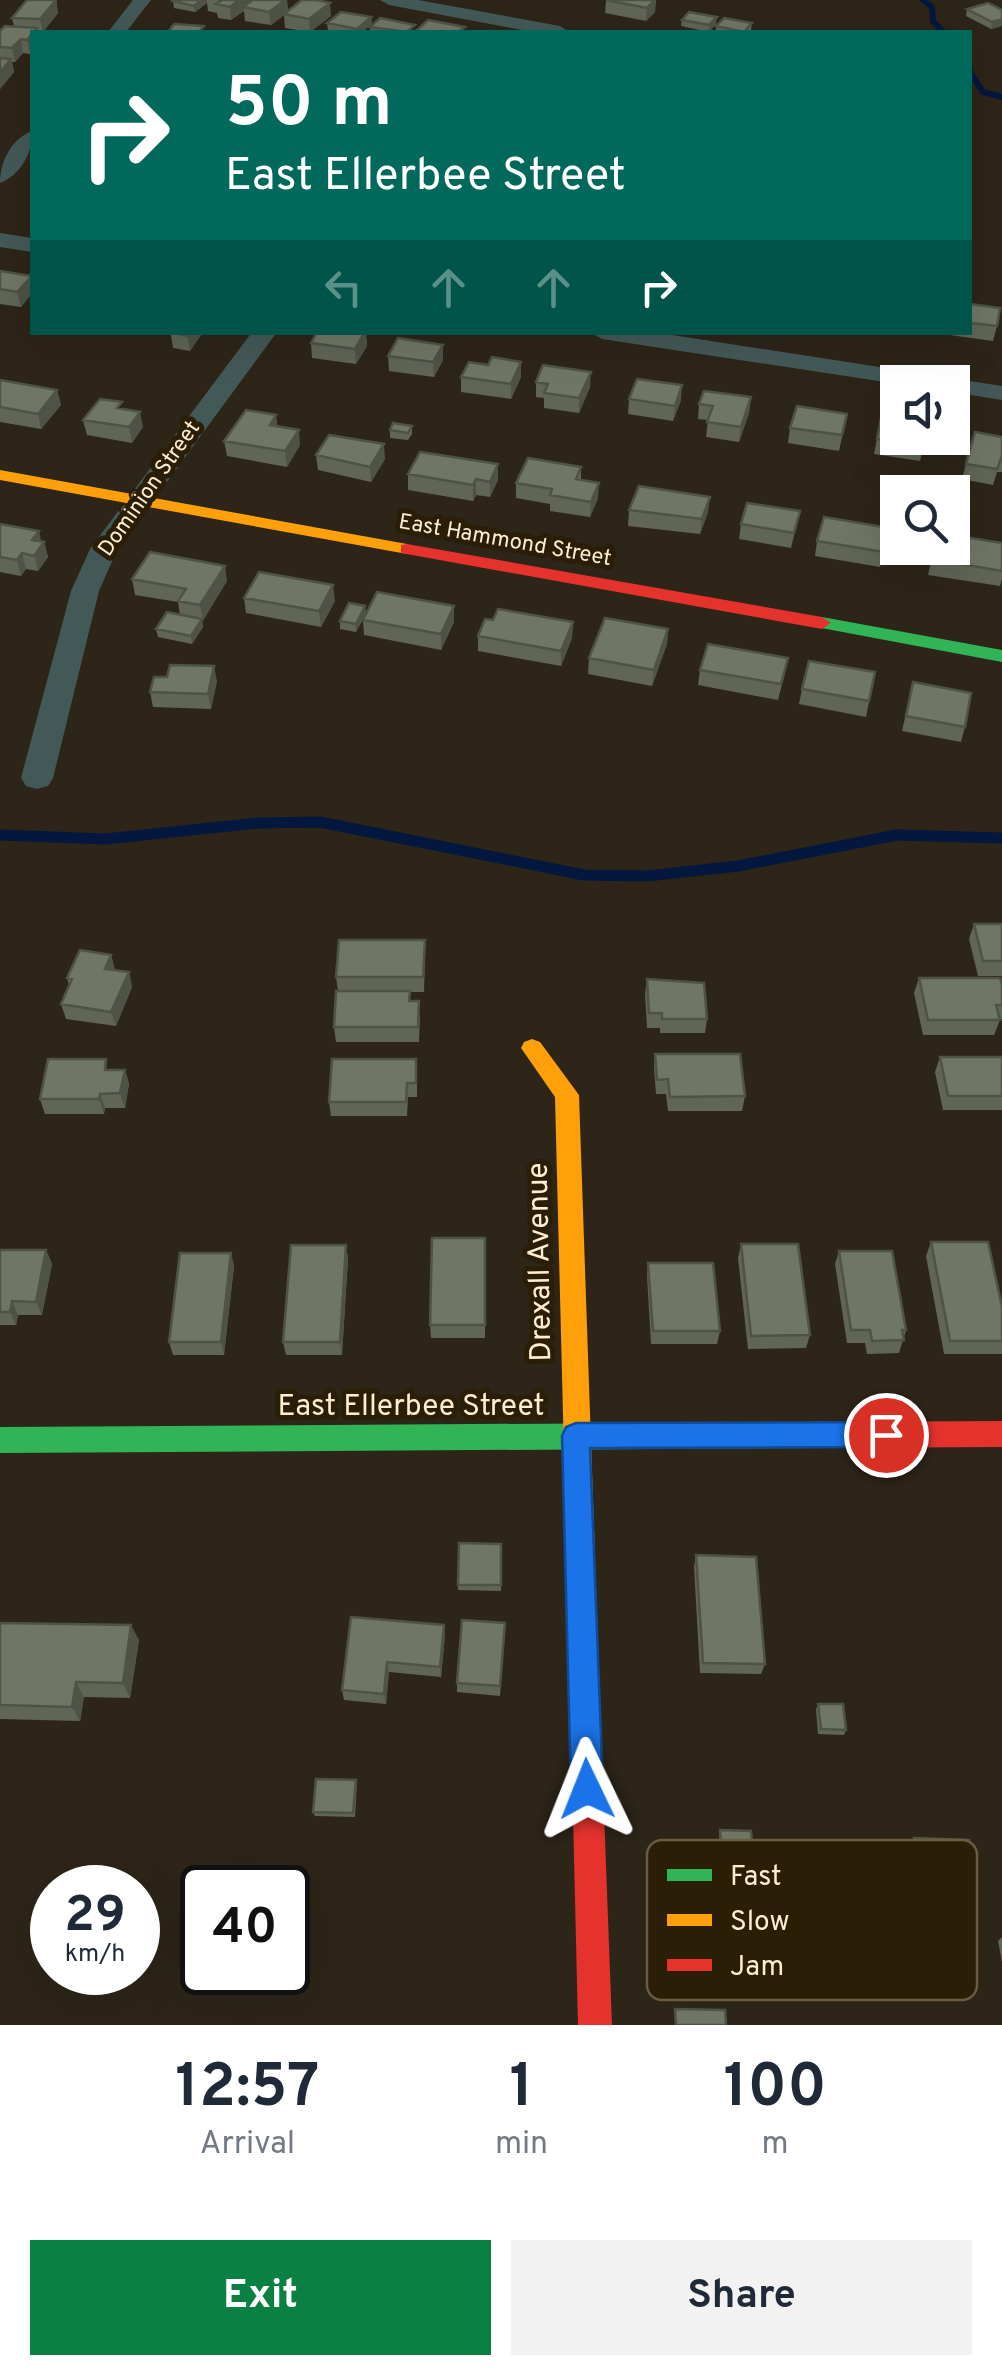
<!DOCTYPE html>
<html lang="en">
<head>
<meta charset="utf-8">
<style>
  body { margin:0; font-family:Overpass,sans-serif; background:#f2f2f3; color:#1f2937; height:100vh; display:flex; flex-direction:column; font-size:38px; white-space:nowrap }
  * { box-sizing:border-box; margin:0 }
  p { font-size:32px; color:#747a83 }
  .icon { flex:none; width:55px; height:55px; fill:none; stroke:currentColor; stroke-width:2; stroke-linecap:round; stroke-linejoin:round }
  .map { position:relative; height:2025px; overflow:hidden }
  .panel { display:flex; flex-direction:column; background:#fff; flex:1 }
  .panel>* { flex:none }
  .top-card { position:absolute; left:30px; top:30px; width:942px; height:305px; border-radius:0px; box-shadow:0 10px 40px #0002; background:#00695c; color:#fff; overflow:hidden }
  .fabs { position:absolute; left:880px; top:365px; display:grid; gap:20px }
  .fabs a { display:grid; place-items:center; width:90px; height:90px; border-radius:0px; background:#fff; box-shadow:0 10px 40px #0002; font-size:50px }
  .speed { position:absolute; left:30px; top:1865px; display:flex; gap:20px; font-size:50px; font-weight:700; text-align:center }
  .speed>* { display:grid; place-content:center; width:130px; height:130px; border-radius:50%; background:#fff; box-shadow:0 10px 40px #0002; line-height:1 }
  .speed small { font-size:25px; font-weight:400 }
  .speed .limit { border:5px solid #111; border-radius:15px; background:#fff; color:#111 }
  .pin { position:absolute; display:grid; place-items:center; width:85px; height:85px; color:#fff; margin:-42px; border:5px solid #fff; border-radius:50%; box-shadow:0 2px 10px #0007 }
  .me { position:absolute; width:110px; margin:-55px; rotate:358deg; stroke-linejoin:round; filter:drop-shadow(0 0 8px #0008) }
  .turn { display:flex; align-items:center; gap:35px; height:210px; padding:0 30px; font-size:45px }
  .turn .icon { width:130px; height:130px; stroke-width:2.5 }
  .turn b { display:block; font-size:70px; line-height:85px }
  .lanes { display:flex; align-items:center; height:95px; padding:0 30px; background:#0003; justify-content:center; gap:50px; direction:ltr }
  .lanes .off { opacity:.35 }
  .eta { display:flex; justify-content:space-evenly; align-items:center; height:170px; text-align:center }
  .eta b { font-size:60px; font-weight:700; line-height:70px }
  .button { display:flex; gap:20px; margin-top:auto; padding:20px 30px }
  .button a { flex:1; height:115px; border-radius:0px; background:#0b8043; color:#fff; font-size:40px; font-weight:700; line-height:115px; text-align:center }
  .button a+a { background:#f2f2f3; color:#1f2937 }
  .map>svg:first-child { display:block }
  .lines { fill:none; stroke-linecap:round; stroke-linejoin:round }
  .stream-far1 { stroke:#04173e; stroke-width:6 }
  .stream { stroke:#04173e; stroke-width:11 }
  .street { fill:#435958; fill-rule:evenodd }
  .fast { fill:#30b455; fill-rule:evenodd }
  .slow { fill:#ff9f0a; fill-rule:evenodd }
  .jam { fill:#e5322d; fill-rule:evenodd }
  .wall { fill:#606556 }
  .shaded-wall { fill:#4e5346 }
  .building { fill:#707664; stroke:#4e5346; stroke-width:2.5 }
  .route { fill:#1a73e8; stroke:#114b97; stroke-width:2.5 }
  .labels { text-anchor:middle; dominant-baseline:central; stroke-width:10; stroke-linejoin:round; paint-order:stroke }
  .far-street-label { font-size:22px; fill:#ffedd0; stroke:#2b1e06 }
  .near-street-label { font-size:30px; fill:#ffedd0; stroke:#2b1e06 }
  .key { fill:#2b1e06; stroke:#6b5c43; stroke-width:2.5 }
  .key-label { font-size:28px; fill:#ffedd0 }
</style>
</head>
<body>
<div class="map">
<svg width="1002" height="2025" viewBox="0 0 1002 2025">
  <rect width="100%" height="100%" fill="#2d2518"/>
  <g class="lines">
    <path class="stream-far1" d="M923 0 932 7 933 21 943 32
      M970 72 983 92 1002 97"/>
    <path class="stream" d="M0 835 105 839 259 823 320 822 584 875 647 876 738 866 897 835 1002 838"/>
    <path class="street" d="M133 0H151L126 32H108Z
      M380 0H418L560 26 569 32H533L389 5Z
      M32 131C33 152 21 175 0 183 0 162 11 139 32 131Z
      M0 233 32 238V252L0 247Z
      M252 332H277L117 550 99 591 53 778 48 786 37 789 26 786 21 778 71 591 90 549Z
      M590 332H653L1002 386V400L952 392V382L898 384 602 339Z"/>
    <path class="fast" d="M822 617 1002 650V662L816 627 813 623Z
      M814 1422 824 1426 828 1435 824 1444 814 1448 0 1453V1427Z"/>
    <path class="slow" d="M0 470 407 544 416 549 407 554 0 480Z
      M532 1039 540 1042 579 1095 601 1732 597 1743 586 1747 575 1743 571 1732 555 1097 521 1048 524 1042Z"/>
    <path class="jam" d="M407 544 822 617 831 623 822 629 401 553V545Z
      M1002 1421V1447L814 1448 804 1444 800 1435 804 1426 814 1422Z
      M586 1717 597 1721 601 1732 612 2025H578L571 1732 575 1721Z"/>
  </g>
  <path class="wall" d="M56 0 58 13 43 32H32V50L30 54 23 53 15 62H12L14 72 0 89V31L14 26 12 18Z
    M175 0H250V2L253 0H287L288 11 331 16 310 32 285 28 284 15 271 25 245 21 244 11 231 20 218 18 217 13 208 11 207 3 195 12 174 8 173 1Z
    M606 0H656L655 12 646 21 605 13Z
    M967 9 1002 10V26L991 29 966 16Z
    M371 17 372 24 362 32H341L328 30 327 23Z
    M682 20 716 24 709 32 681 26Z
    M752 23 751 30 749 32H716V26Z
    M370 27 416 32H370Z
    M0 271 32 276V293L21 307 0 304Z
    M970 304 997 326 993 341 928 332H970Z
    M153 332H203L190 351 173 348 171 335Z
    M317 332H366L367 346 356 364 312 358 311 343Z
    M388 356 443 360 434 377 389 371Z
    M521 362V377L511 399 461 392V377L488 365Z
    M0 380 57 390 61 405 41 429 0 422Z
    M536 382 590 387 579 413 544 408V398L536 397Z
    M751 397 749 413 739 442 706 437 708 420 698 419 699 404Z
    M629 399 681 400 673 421 628 414Z
    M847 414 839 451 788 443 790 428Z
    M881 418 925 438 920 461 874 454Z
    M83 420 143 427 132 443 87 435Z
    M412 426V434L408 440 390 438V430Z
    M1002 437V472H997L993 485 962 479 966 464Z
    M224 441 300 445 287 467 227 456Z
    M316 455 385 459 371 482 318 470Z
    M581 467V480L598 498 590 517 550 511V504L516 498V483Z
    M408 474 498 480 490 497 476 495 473 501 408 490Z
    M629 510 708 512 700 534 628 526Z
    M800 511 791 548 739 539 741 524Z
    M0 524 44 542 48 557 38 571 26 569 21 576 0 572Z
    M889 528 880 567 815 556 817 541Z
    M1002 543V579L1000 586 928 575 934 548Z
    M132 579 227 581 202 620 203 627 192 644 158 637 156 629 180 615 178 602 135 595Z
    M244 598 335 601 321 627 246 613Z
    M365 606 366 614 356 632 340 629V621Z
    M363 620 454 622 441 650 364 635Z
    M493 620 573 622 572 638 561 666 478 651V636Z
    M668 629 667 644 652 686 588 674 589 658Z
    M700 670 785 673 778 700 698 685Z
    M875 672 866 717 799 704 802 689Z
    M217 681 211 709 153 707 150 692Z
    M913 682 965 727 961 742 902 731Z
    M974 924H1002V976H978L969 939Z
    M111 955 115 970 129 972 132 987 116 1026 66 1019 61 1004 69 985 67 978Z
    M425 955 424 992H410V1001L420 1016 419 1042H336L334 1027 338 991 336 977Z
    M919 978 1002 985V1019L1000 1020 994 1035H923L914 993Z
    M647 979 707 1019 705 1033H660V1028H647L645 994Z
    M655 1054 745 1096 742 1111H668L666 1094H656L654 1068Z
    M940 1057H1002V1110H943L935 1072Z
    M109 1070H125L129 1084 125 1108H105L104 1114H45L40 1099Z
    M417 1074V1097H408L407 1116H331L329 1102Z
    M485 1238V1338H431L430 1325Z
    M931 1242 1002 1307V1354H944L926 1256Z
    M741 1244 810 1335 806 1348 748 1349 738 1258Z
    M346 1245 348 1259 342 1355H286L283 1342Z
    M0 1250H46L52 1264 42 1315H18L16 1325H0Z
    M839 1251 906 1330 899 1353 867 1354 865 1343H847L835 1264Z
    M231 1253 234 1266 224 1355H173L169 1342Z
    M648 1263 720 1331 717 1344H651L647 1276Z
    M459 1543 501 1544V1591L458 1590Z
    M696 1555 765 1664 761 1674 700 1673 694 1566Z
    M351 1617 445 1635 441 1677 389 1672 386 1704 344 1700 342 1690Z
    M0 1623 139 1640 130 1698 84 1697 80 1721 0 1719Z
    M505 1623 500 1696 457 1692V1683Z
    M818 1704 846 1730 844 1735 818 1734 816 1709Z
    M357 1784 355 1817 315 1816 313 1812Z
    M720 1830 755 1881 753 1885H722L719 1834Z
    M914 1838 974 1878 971 1882 958 1881 959 1892 956 1896 917 1895 911 1843Z
    M1002 1937V1962L998 1941Z"/>
  <path class="shaded-wall" d="M56 0 58 13 43 32 40 19Z
    M201 0H207V3L195 12 194 6Z
    M239 0H250V6L243 7 244 11 231 20 230 7Z
    M285 0H287L288 12 271 25 269 12Z
    M655 0V12L646 21 647 8Z
    M330 3 331 16 310 32 309 19Z
    M371 17 372 24 362 32H358L357 29Z
    M717 17 716 24 709 32V25Z
    M1002 19V26L991 29 992 22Z
    M32 34V50L30 54 27 40Z
    M21 39 23 53 15 62 12 48Z
    M11 59 14 72 0 89V72Z
    M32 276V293L21 307 17 292Z
    M190 332H203L190 351 187 336Z
    M365 332 367 346 356 364 355 349Z
    M443 345V360L434 377 433 362Z
    M521 362V377L511 399V384Z
    M591 372 590 387 579 413V398Z
    M682 385 681 400 673 421 675 406Z
    M57 390 61 405 41 429 38 414Z
    M751 397 749 413 739 442 741 427Z
    M140 412 143 427 132 443 129 427Z
    M276 415 278 430 270 425Z
    M299 430 300 445 287 467 285 451Z
    M384 444 385 459 371 482 370 467Z
    M498 464V480L490 497V482Z
    M476 479V495L473 501V485Z
    M599 483 598 498 590 517 591 502Z
    M710 497 708 512 700 534 702 519Z
    M39 531 42 545 44 542 48 557 38 571 32 540Z
    M22 553 26 569 21 576 17 560Z
    M225 566 227 581 203 621 200 605Z
    M333 585 335 601 321 627 319 611Z
    M365 606 366 614 356 632V624Z
    M454 606V622L441 650V634Z
    M202 619 203 627 192 644 191 636Z
    M573 622 572 638 561 666V651Z
    M668 629 667 644 652 686 654 670Z
    M214 666 217 681 211 709 208 694Z
    M111 955 115 970 109 984 105 969Z
    M129 972 132 987 116 1026 111 1012Z
    M125 1070 129 1084 125 1108 120 1093Z
    M100 1094 105 1108 104 1114 99 1099Z
    M346 1245 348 1259 342 1355 340 1342Z
    M46 1250 52 1264 42 1315 36 1302Z
    M231 1253 234 1266 224 1355 221 1342Z
    M12 1301 18 1315 16 1325 10 1312Z
    M131 1625 139 1640 130 1698 123 1683Z
    M444 1625 445 1635 441 1677 440 1667Z
    M387 1662 389 1672 386 1704 384 1694Z
    M76 1682 84 1697 80 1721 72 1707Z"/>
  <path class="building" d="M27 0H56L40 19 12 18Z
    M175 0H201L194 6 173 1Z
    M218 0H239L230 7 216 4 221 1Z
    M253 0H285L269 12 243 7Z
    M302 0H316L330 3 309 19 284 14Z
    M606 0H655L647 8Z
    M988 3 1002 10V19L992 22 967 9Z
    M341 12 371 17 357 29 327 23Z
    M689 12 717 17 709 25 682 20Z
    M380 18 415 25 407 32 370 27Z
    M724 18 752 23 744 32 716 26Z
    M428 20 465 27 458 32H430L417 30Z
    M174 24 204 26 199 32H168Z
    M5 26 37 28 27 40 21 39 12 48 0 47V31Z
    M0 58 11 59 0 72Z
    M0 271 32 276 17 292 0 289Z
    M970 304 1000 308 997 326 970 323Z
    M172 332H190L187 336Z
    M317 332H365L355 349 311 343Z
    M398 338 443 345 433 362 388 356Z
    M492 357 521 362 511 384 461 377 469 362 488 365Z
    M543 365 591 372 579 398 544 393 548 384 536 382Z
    M637 379 682 385 675 406 629 399Z
    M0 380 57 390 38 414 0 407Z
    M704 391 751 397 741 427 707 422 713 406 699 404Z
    M100 399 122 402 117 408 140 412 129 427 83 420Z
    M797 406 847 414 842 435 790 428Z
    M246 410 276 415 270 425 299 430 285 451 224 441Z
    M881 418 898 421V438H925L923 446 877 439Z
    M393 423 412 426 408 433 390 430Z
    M975 432 1002 437V456L997 469 966 464Z
    M329 435 384 444 370 467 316 455Z
    M420 452 498 464 490 482 476 479 473 485 408 474Z
    M528 458 581 467 576 479 599 483 591 502 550 495 552 489 516 483Z
    M639 486 710 497 702 519 629 510Z
    M747 503 800 511 794 533 741 524Z
    M824 517 889 528 884 552 817 541Z
    M0 524 39 531 32 540 44 542 34 556 22 553 17 560 0 557Z
    M952 535 1002 543V571L932 559 934 548H952Z
    M150 552 225 566 200 605 178 601 186 589 132 579Z
    M259 572 333 585 319 611 244 598Z
    M377 592 454 606 441 634 363 620Z
    M349 603 365 606 356 624 340 621Z
    M498 609 573 622 561 651 478 636 485 619 493 620Z
    M167 612 202 619 191 636 156 629Z
    M605 618 668 629 654 670 589 658Z
    M708 644 788 658 781 684 700 670Z
    M809 661 875 672 869 701 802 689Z
    M170 665 214 666 208 694 150 692 154 677H167Z
    M913 682 971 693 965 727 906 716Z
    M974 924H1002V961H983Z
    M339 940H425L423 977H336Z
    M80 950 111 955 105 969 129 972 111 1012 61 1004 72 979 67 978Z
    M919 978H1000L1002 985V1005H996L1000 1020H928Z
    M647 979 704 983 707 1019H662V1013H649Z
    M336 991H410L409 1001H419L418 1027H334Z
    M655 1054H740L745 1096 670 1097 668 1079 657 1080Z
    M940 1057H1002V1096H948Z
    M48 1059H106L105 1070H125L120 1093 100 1094 99 1099H40Z
    M332 1059H416V1083H407L406 1102H329Z
    M432 1238H485V1325H430Z
    M931 1242H988L1002 1307V1341H950Z
    M741 1244H798L810 1335 751 1336Z
    M291 1245H346L340 1342H283Z
    M0 1250H46L36 1302 12 1301 10 1312H0Z
    M839 1251H892L906 1330H902L904 1340 872 1341 870 1330H851Z
    M180 1253H231L221 1342H169Z
    M648 1263H713L720 1331H653Z
    M459 1543 501 1544V1585H458Z
    M696 1555 756 1557 765 1664 703 1663Z
    M351 1617 444 1625 440 1667 387 1662 384 1694 342 1690Z
    M462 1620 505 1623 500 1686 457 1683Z
    M0 1623 131 1625 123 1683 76 1682 72 1707 0 1705Z
    M818 1704H843L846 1730 821 1729Z
    M316 1779 356 1780 353 1813 313 1812Z
    M720 1830 751 1831 755 1881H724Z
    M914 1838 969 1840 974 1878 958 1877 959 1892 921 1891Z
    M675 2009 725 2010 726 2025H676Z"/>
  <path class="route" d="M886 1422 895 1426 899 1435 895 1444 886 1447 590 1448 603 1789 598 1800 587 1805 576 1800 571 1789 562 1436 566 1427 576 1423Z"/>
  <g class="labels">
    <g class="far-street-label">
      <text transform="translate(150 489) rotate(-55)">Dominion Street</text>
      <text transform="translate(505 541) rotate(10)">East Hammond Street</text>
    </g>
    <g class="near-street-label">
      <text transform="translate(541 1262) rotate(-91)">Drexall Avenue</text>
      <text x="411" y="1407">East Ellerbee Street</text>
    </g>
  </g>
  <rect x="647" y="1840" width="330" height="160" rx="15" class="key"/>
  <rect x="667" y="1869" width="45" height="12" fill="#30b455"/>
  <rect x="667" y="1914" width="45" height="12" fill="#ff9f0a"/>
  <rect x="667" y="1959" width="45" height="12" fill="#e5322d"/>
  <g class="key-label">
    <text x="730" y="1885">Fast</text>
    <text x="730" y="1930">Slow</text>
    <text x="730" y="1975">Jam</text>
  </g>
</svg>
<div class="fabs">
<a><svg class="icon" aria-label="sound" viewBox="0 0 24 24"><path d="M4 9h4l5-4v14l-5-4H4zM17 9q2 3 0 6"/></svg></a>
<a><svg class="icon" aria-label="search" viewBox="0 0 24 24"><circle cx="10" cy="10" r="6"/><path d="M15 15l6 6"/></svg></a>
</div>
<div class="speed"><div>29<small>km/h</small></div><div class="limit">40</div></div>
<div class="pin" style="left:886px;top:1435px;background:#d93025"><svg class="icon" aria-label="arrive" viewBox="0 0 24 24"><path d="M6 21V4h12l-3 4 3 4H6"/></svg></div>
<svg class="me" style="left:587px;top:1789px" viewBox="-20 -20 40 40"><path d="M0-17L14 15 0 8-14 15z" fill="#1a73e8" stroke="#fff" stroke-width="4"/></svg>
<div class="top-card">
<div class="turn"><svg class="icon" aria-label="right" viewBox="0 0 24 24"><path d="M7 20v-9h11M14 6l5 5-5 5"/></svg><div><b>50 m</b>East Ellerbee Street</div></div>
<div class="lanes"><svg class="icon off" aria-label="left" viewBox="0 0 24 24"><path d="M17 20v-9H6M10 6l-5 5 5 5"/></svg><svg class="icon off" aria-label="ahead" viewBox="0 0 24 24"><path d="M12 20V5M6 11l6-6 6 6"/></svg><svg class="icon off" aria-label="ahead" viewBox="0 0 24 24"><path d="M12 20V5M6 11l6-6 6 6"/></svg><svg class="icon" aria-label="right" viewBox="0 0 24 24"><path d="M7 20v-9h11M14 6l5 5-5 5"/></svg></div>
</div>
</div>
<section class="panel">
<div class="eta">
<div><b>12:57</b><p>Arrival</p></div>
<div><b>1</b><p>min</p></div>
<div><b>100</b><p>m</p></div>
</div>
<div class="button"><a>Exit</a><a>Share</a></div>
</section>
</body>
</html>
